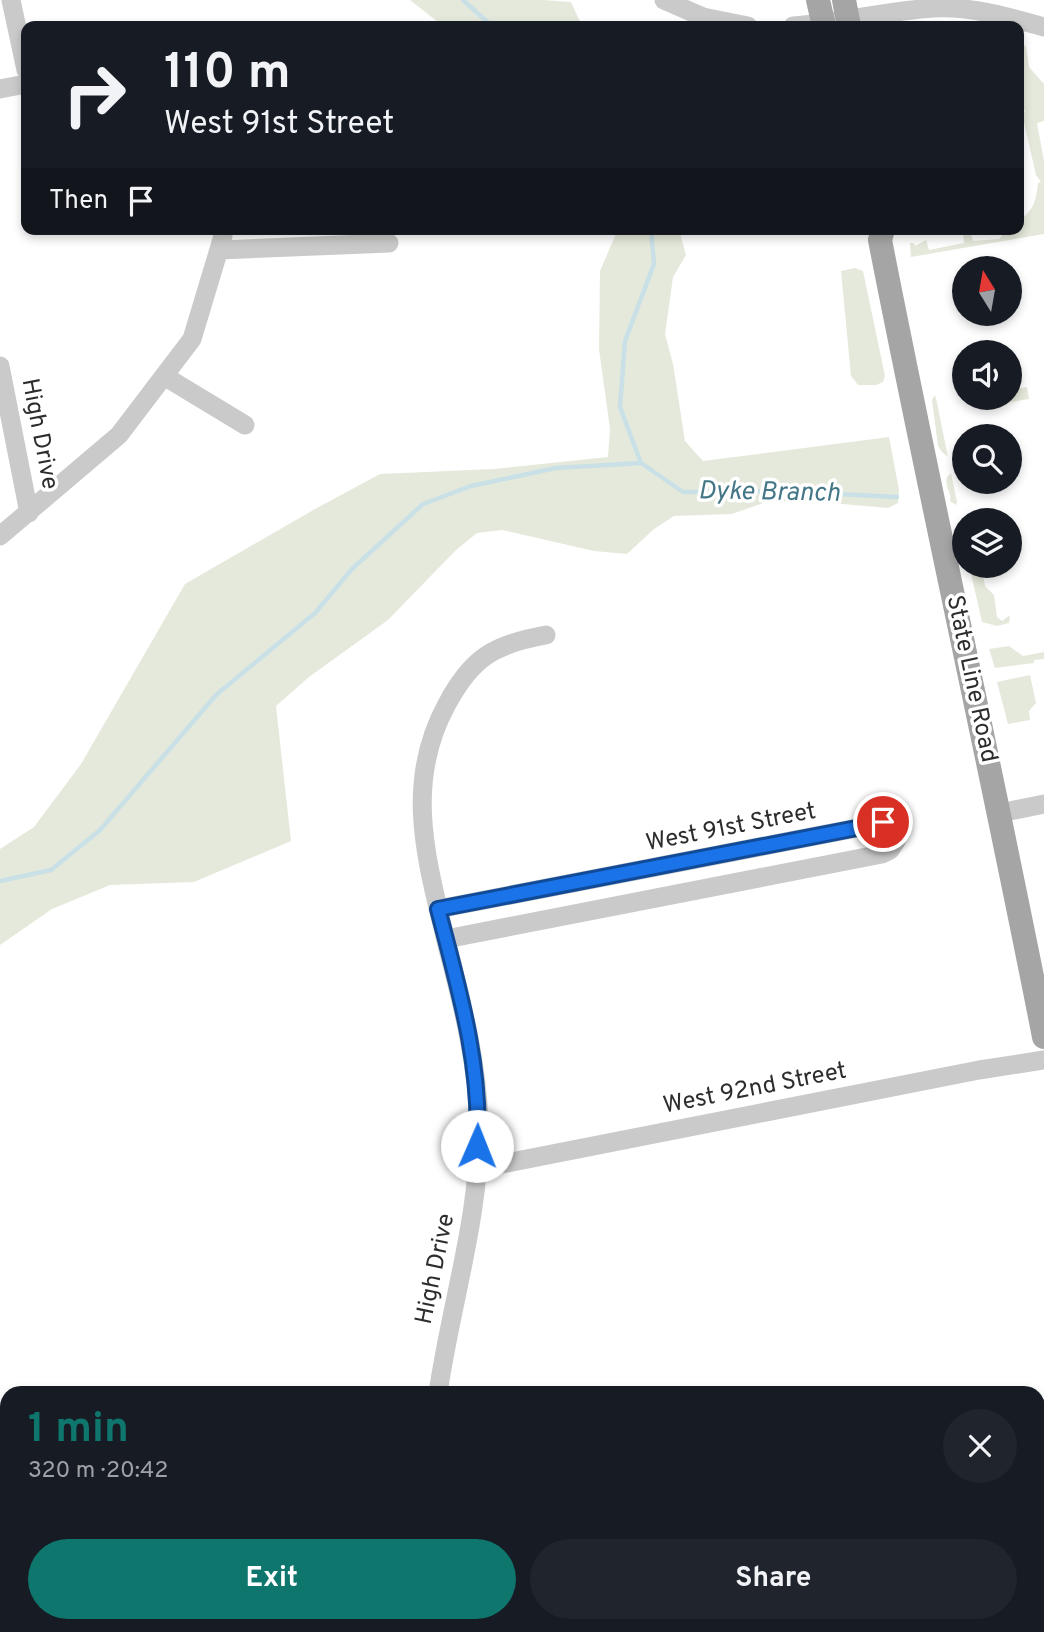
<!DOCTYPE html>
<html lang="en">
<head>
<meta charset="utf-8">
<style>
  body { margin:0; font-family:Overpass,sans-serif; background:#20242c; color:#f1f3f6; height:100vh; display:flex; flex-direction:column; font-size:26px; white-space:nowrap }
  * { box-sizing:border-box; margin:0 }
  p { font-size:23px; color:#9ea1a6 }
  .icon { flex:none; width:38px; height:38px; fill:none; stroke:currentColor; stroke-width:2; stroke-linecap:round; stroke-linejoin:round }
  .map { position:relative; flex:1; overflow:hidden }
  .panel { position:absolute; left:0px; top:1386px; width:1045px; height:247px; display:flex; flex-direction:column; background:#171b24; border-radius:21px 21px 0 0; box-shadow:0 4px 10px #0003 }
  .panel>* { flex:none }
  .hud { position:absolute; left:21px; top:21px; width:1003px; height:214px; border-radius:14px; box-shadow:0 4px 10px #0003; background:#171b24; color:#f1f3f6; overflow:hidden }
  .needle { width:46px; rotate:349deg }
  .fabs { position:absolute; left:952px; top:256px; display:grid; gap:14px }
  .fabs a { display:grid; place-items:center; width:70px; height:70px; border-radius:50%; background:#171b24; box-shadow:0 4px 10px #0003; font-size:35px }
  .pin { position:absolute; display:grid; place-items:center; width:60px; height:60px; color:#fff; margin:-30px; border:4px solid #fff; border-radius:50%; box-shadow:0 2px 7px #0007 }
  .me { position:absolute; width:77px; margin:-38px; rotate:1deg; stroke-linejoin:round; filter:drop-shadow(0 0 5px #0008) }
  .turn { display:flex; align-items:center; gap:24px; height:147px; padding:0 28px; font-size:32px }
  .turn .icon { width:91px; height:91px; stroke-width:2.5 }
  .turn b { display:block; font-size:49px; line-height:60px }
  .then { display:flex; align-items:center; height:66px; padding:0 28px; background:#0003; gap:14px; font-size:26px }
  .round { display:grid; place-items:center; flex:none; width:74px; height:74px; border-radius:37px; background:#20242c }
  .head { display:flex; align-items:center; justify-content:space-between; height:119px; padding:0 28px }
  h1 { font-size:42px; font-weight:700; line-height:52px; color:#0f766e }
  .action { display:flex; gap:14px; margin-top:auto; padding:14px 28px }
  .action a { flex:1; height:80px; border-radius:42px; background:#0f766e; color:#fff; font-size:28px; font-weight:700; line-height:80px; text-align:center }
  .action a+a { background:#20242c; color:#f1f3f6 }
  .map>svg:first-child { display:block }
  .green { fill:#e5e9db }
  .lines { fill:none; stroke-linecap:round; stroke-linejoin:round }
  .stream { stroke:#c9e0e7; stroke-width:4.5 }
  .minor { stroke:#cacaca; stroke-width:19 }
  .major { stroke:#a5a5a5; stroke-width:24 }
  .route-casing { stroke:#114b97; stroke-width:18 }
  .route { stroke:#1a73e8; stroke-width:12 }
  .labels { text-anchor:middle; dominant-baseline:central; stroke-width:7; stroke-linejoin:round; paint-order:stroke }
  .street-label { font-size:24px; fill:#2d2d2d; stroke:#fff }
  .water-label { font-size:26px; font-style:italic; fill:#437686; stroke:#fff }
</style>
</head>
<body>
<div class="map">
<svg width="1044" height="1632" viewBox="0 0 1044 1632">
  <rect width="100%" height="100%" fill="#fff"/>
  <path class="green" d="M410 0H543L571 2 582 26H443Z
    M1019 44 1026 46 1029 67 1044 84V121L1037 123 1044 161V234L911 257 910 243H914L915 246 926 240 929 250 964 243 963 232 970 231 973 241 999 239 1002 236 1000 229H1018L1019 220C1034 211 1036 200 1038 183L1041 182 1036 175 1023 118 1025 110H1022L1019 94Z
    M618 229H679L686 255 673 277 665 334 673 364 685 441 703 461 889 437 899 490 898 503 888 508 809 501 766 502 732 514 674 516 654 529 627 554 594 551 502 530 477 533 456 550 388 620 309 677 276 706 291 841 194 882 110 885 52 909 0 945V849L34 827 81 764 185 584 315 509 380 474 494 469 608 457 610 429 599 349 600 271Z
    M855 268 863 271 885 376 883 382 876 385H858L851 376 841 271Z
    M1027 387 1029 399 1007 403 1006 397H1010V390Z
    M935 395 937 403 948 457 942 452 938 446 932 400Z
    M979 397H1003L1004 403 981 407Z
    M951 473 957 502 956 505 950 501C952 493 944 487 947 477Z
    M969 565H981L985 586 994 595 997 617 1002 621 1010 615 1009 623 997 626 982 622Z
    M1009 646 1023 656 1044 652V659L1034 660V663L995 668 989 649Z
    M1030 675 1036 703 1029 711 1030 720 1008 724 997 682Z"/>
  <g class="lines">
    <path class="stream" d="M463 0 492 26
      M651 229 654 264 625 341 620 407 641 463 683 492 780 491 897 497
      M0 881 51 870 100 830 216 695 315 613 352 569 423 504 471 486 556 468 641 463"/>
    <path class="minor" d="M11 0 26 70
      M664 0 703 17 748 26
      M793 26C840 23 886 11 933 8 971 6 1008 17 1044 27
      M0 89 26 84
      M219 250 389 243
      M0 366 29 513
      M164 376 245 425
      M0 536 119 435 192 339 223 236V229
      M1000 813 1044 804
      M438 909 862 827C881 819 890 820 896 841L890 850 882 854 446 939
      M476 1169 979 1070 1044 1060
      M438 1393C451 1303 481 1213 479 1122 477 1062 462 1002 447 945 427 861 403 784 447 704 472 657 495 644 546 635
      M459 1626 460 1632"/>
    <path class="major" d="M818 0 824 26
      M844 0 849 26
      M883 229 880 240C932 506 992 771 1044 1037"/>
  </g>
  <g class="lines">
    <g class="route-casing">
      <path id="route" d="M477 1146C482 1066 458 986 438 909L862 827 874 822H883"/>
    </g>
    <use href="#route" class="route"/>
  </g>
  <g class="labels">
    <g class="street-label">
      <text transform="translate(39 434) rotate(79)">High Drive</text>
      <text transform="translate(971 679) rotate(78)">State Line Road</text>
      <text transform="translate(731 828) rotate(-11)">West 91st Street</text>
      <text transform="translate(755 1089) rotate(-11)">West 92nd Street</text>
      <text transform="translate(436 1269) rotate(-78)">High Drive</text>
    </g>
    <g class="water-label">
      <text transform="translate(769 493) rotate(1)">Dyke Branch</text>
    </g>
  </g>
</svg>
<div class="fabs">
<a><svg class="needle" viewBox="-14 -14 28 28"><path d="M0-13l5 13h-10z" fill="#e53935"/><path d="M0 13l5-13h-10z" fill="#9ea1a6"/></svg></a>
<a><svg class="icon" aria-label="sound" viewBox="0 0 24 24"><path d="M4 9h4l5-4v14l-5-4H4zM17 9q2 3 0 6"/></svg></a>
<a><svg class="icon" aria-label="search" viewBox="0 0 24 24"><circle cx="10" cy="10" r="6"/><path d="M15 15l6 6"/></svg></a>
<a><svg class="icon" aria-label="layers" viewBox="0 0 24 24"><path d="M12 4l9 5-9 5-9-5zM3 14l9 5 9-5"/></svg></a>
</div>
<div class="pin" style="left:883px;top:822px;background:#d93025"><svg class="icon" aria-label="arrive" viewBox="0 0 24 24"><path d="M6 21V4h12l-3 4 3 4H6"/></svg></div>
<svg class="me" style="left:477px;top:1146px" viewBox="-20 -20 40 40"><circle r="19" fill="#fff"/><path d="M0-13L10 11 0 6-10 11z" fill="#1a73e8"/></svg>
<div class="hud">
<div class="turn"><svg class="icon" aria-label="right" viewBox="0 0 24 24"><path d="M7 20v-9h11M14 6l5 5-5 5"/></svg><div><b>110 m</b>West 91st Street</div></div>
<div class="then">Then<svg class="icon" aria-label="arrive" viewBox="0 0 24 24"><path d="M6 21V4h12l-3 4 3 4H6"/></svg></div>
</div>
<section class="panel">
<div class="head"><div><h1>1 min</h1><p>320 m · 20:42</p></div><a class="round"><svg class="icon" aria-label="close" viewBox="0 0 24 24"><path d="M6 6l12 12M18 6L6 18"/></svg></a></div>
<div class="action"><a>Exit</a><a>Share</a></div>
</section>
</div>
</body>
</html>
